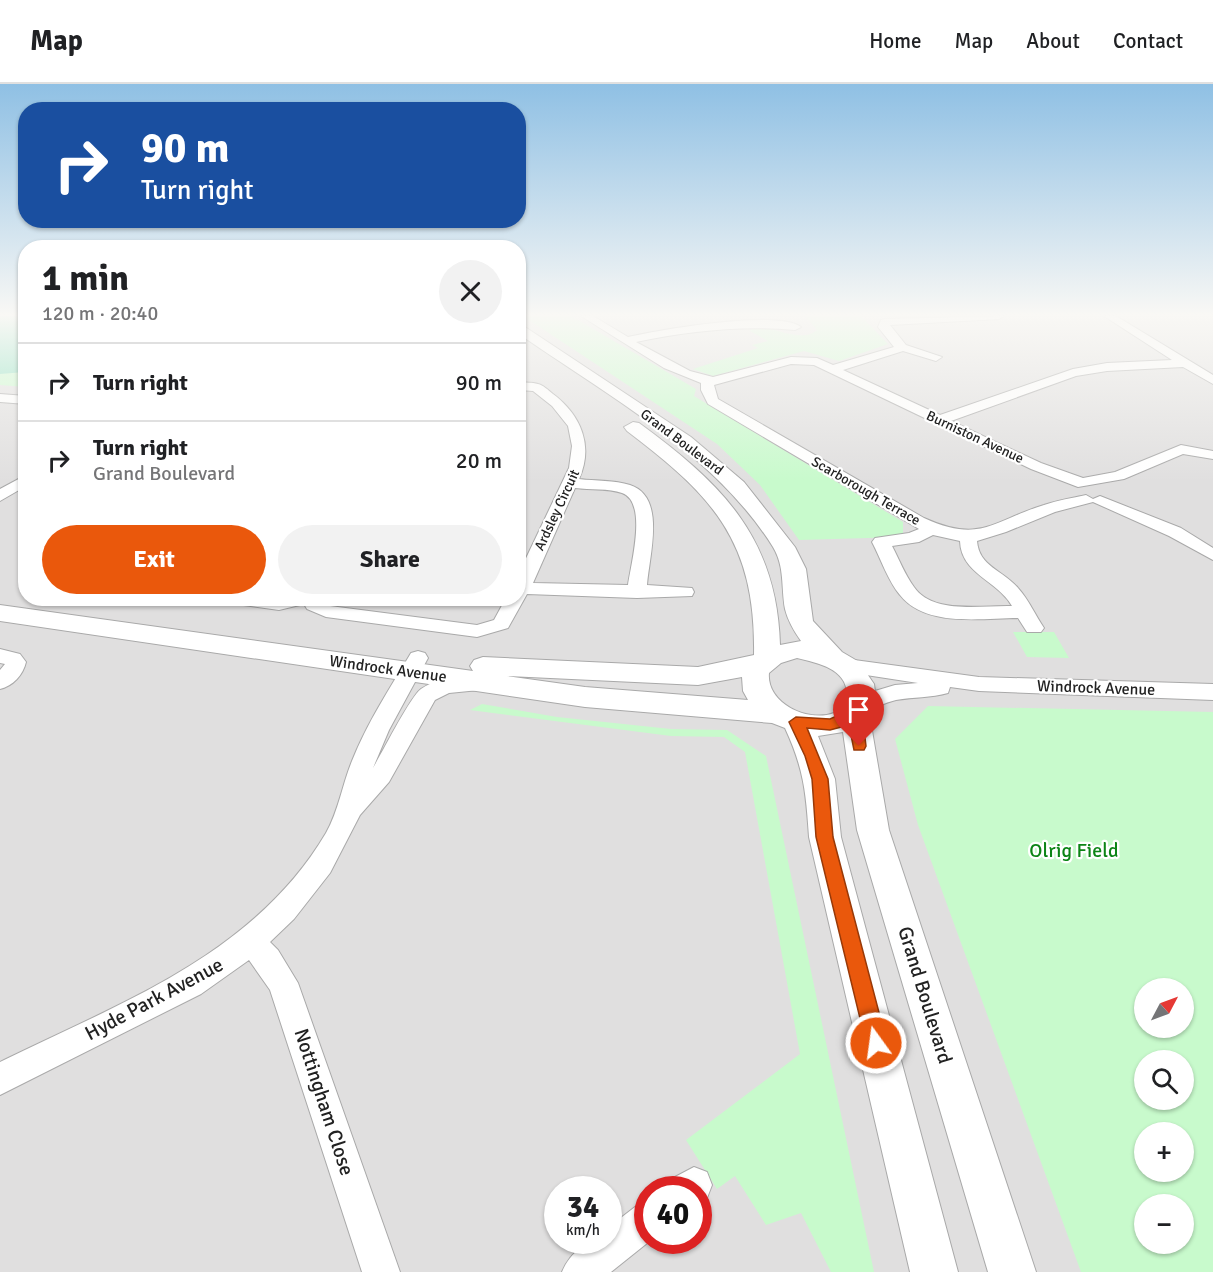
<!DOCTYPE html>
<html lang="en">
<head>
<meta charset="utf-8">
<style>
  body { margin:0; font-family:Signika,sans-serif; background:#f2f2f2; color:#202124; height:100vh; display:flex; flex-direction:column; font-size:22px; white-space:nowrap }
  * { box-sizing:border-box; margin:0 }
  p { font-size:20px; color:#757577 }
  .icon { flex:none; width:33px; height:33px; fill:none; stroke:currentColor; stroke-width:2; stroke-linecap:round; stroke-linejoin:round }
  .map { position:relative; flex:1; overflow:hidden }
  .side { position:absolute; left:18px; top:156px; width:508px; height:366px; display:flex; flex-direction:column; background:#fff; border-radius:24px; box-shadow:0 2px 4px #0004 }
  .side>* { flex:none }
  .banner { position:absolute; left:18px; top:18px; width:508px; height:126px; border-radius:24px; box-shadow:0 2px 4px #0004; background:#1a4fa0; color:#fff; overflow:hidden }
  .needle { width:39px; rotate:49deg }
  .buttons { position:absolute; left:1134px; top:894px; display:grid; gap:12px }
  .buttons a { display:grid; place-items:center; width:60px; height:60px; border-radius:50%; background:#fff; box-shadow:0 2px 4px #0004; font-size:30px }
  .speed { position:absolute; left:544px; top:1092px; display:flex; gap:12px; font-size:30px; font-weight:700; text-align:center }
  .speed>* { display:grid; place-content:center; width:78px; height:78px; border-radius:50%; background:#fff; box-shadow:0 2px 4px #0004; line-height:1 }
  .speed small { font-size:15px; font-weight:400 }
  .speed .limit { border:9px solid #d22; background:#fff; color:#111 }
  .pin { position:absolute; display:grid; place-items:center; width:51px; height:51px; color:#fff; margin:-62px -26px; border-radius:50% 50% 50% 0; rotate:-45deg; box-shadow:0 0 6px #0007 }
  .pin .icon { rotate:45deg }
  .me { position:absolute; width:66px; margin:-33px; rotate:346deg; stroke-linejoin:round; filter:drop-shadow(0 0 4px #0008) }
  .turn { display:flex; align-items:center; gap:21px; height:126px; padding:0 24px; font-size:27px }
  .turn .icon { width:78px; height:78px; stroke-width:2.5 }
  .turn b { display:block; font-size:42px; line-height:51px }
  .round { display:grid; place-items:center; flex:none; width:63px; height:63px; border-radius:32px; background:#f2f2f2 }
  .headline { display:flex; align-items:center; justify-content:space-between; height:102px; padding:0 24px }
  h1 { font-size:36px; font-weight:700; line-height:45px }
  .action { display:flex; gap:12px; margin-top:auto; padding:12px 24px }
  .action a { flex:1; height:69px; border-radius:36px; background:#ea580c; color:#fff; font-size:24px; font-weight:700; line-height:69px; text-align:center }
  .action a+a { background:#f2f2f2; color:#202124 }
  ul { padding:0; list-style:none }
  li { display:flex; align-items:center; gap:18px; height:78px; padding:0 24px; border-top:2px solid #e0e0e0 }
  li div { flex:1 }
  li b { display:block; font-size:22px }
  li em { font-style:normal }
  header { display:flex; align-items:center; gap:36px; box-sizing:border-box; height:84px; padding:0 30px; background:#fff; border-bottom:2px solid #e0e0e0 }
  header strong { font-size:28px }
  nav { display:flex; gap:33px; margin-inline-start:auto; font-size:21px }
  .map>svg:first-child { display:block }
  .residential { fill:#e0dfdf; fill-rule:evenodd }
  .park { fill:#c8facc; fill-rule:evenodd }
  .pitch { fill:#88e0be }
  .lines { fill:none; stroke-linecap:round; stroke-linejoin:round }
  .minor-casing { stroke:#a9a9a9; stroke-width:2 }
  .tertiary-casing { stroke:#a9a9a9; stroke-width:2 }
  .minor { fill:#fff; fill-rule:evenodd }
  .tertiary { fill:#fff; fill-rule:evenodd }
  .route { fill:#ea580c; stroke:#983908; stroke-width:1.5 }
  .labels { text-anchor:middle; dominant-baseline:central; stroke-width:4.5; stroke-linejoin:round; paint-order:stroke }
  .far-street-label { font-size:14px; fill:#222; stroke:#fff }
  .street-label { font-size:16px; fill:#222; stroke:#fff }
  .near-park-label { font-size:20px; fill:#0c8416; stroke:#fff }
  .near-street-label { font-size:20px; fill:#222; stroke:#fff }
</style>
</head>
<body>
<header>
<strong>Map</strong>
<nav><a>Home</a><a>Map</a><a>About</a><a>Contact</a></nav>
</header>
<div class="map">
<svg width="1213" height="1188" viewBox="0 0 1213 1188">
  <rect width="100%" height="100%" fill="#f2efe9"/>
  <path class="residential" d="M0 232H25L26 514H519V232H1213V1188H0ZM1144 904H1184V944H1144ZM1144 976H1184V1016H1144ZM1144 1048H1184V1088H1144ZM558 1106H609V1156H558ZM648 1106H699V1156H648ZM1144 1120H1184V1160H1144Z"/>
  <path class="park" d="M0 232H25V303L0 301Z
    M523 232H571L696 305 694 312 903 438V453L799 456 760 401 717 360Z
    M805 232H861L888 260 839 277 804 267 713 292 693 285 758 264 752 261 768 257 750 247 752 245C758 245 765 243 771 245 783 248 805 257 817 246Z
    M1013 548H1054L1069 574 1027 573Z
    M482 620 557 633 671 645 727 646 766 672 874 1188H831L801 1129 766 1141 735 1092 717 1105 686 1056 800 970 745 668 724 653 671 652 470 626Z
    M928 622 1213 628V1188H1081L918 741 895 655ZM1184 904V944H1144V904ZM1184 976V1016H1144V976ZM1184 1048V1088H1144V1048ZM1144 1120H1184V1160H1144Z"/>
  <path class="pitch" d="M0 232H25V288L0 290Z"/>
  <g class="lines">
    <g class="minor-casing">
      <path id="minor" d="M581 232H593L628 253C658 246 778 225 801 243L795 246C741 241 689 247 636 258L690 287 713 293 791 273 817 274 833 281 894 263 878 243 881 236 885 235 1004 232 999 235 890 241 906 261 942 273 936 277 903 267 843 286 940 331 1073 285 1107 279 1172 276 1104 232H1116L1213 291V300L1183 283 1107 287 1076 292 951 337 1041 379 1083 394 1115 388 1181 361 1213 367V375L1183 370 1124 395 1078 403 1031 385 814 281 791 280 714 301 718 315 924 434C981 460 992 437 1044 421 1058 416 1072 414 1086 411L1093 415 1100 412 1181 444 1213 464V476L1169 452 1093 418 1055 428 1006 448 977 457C979 483 1003 486 1018 504 1029 516 1035 531 1044 544L1041 548H1027L1018 534C982 534 926 544 900 511 888 497 881 475 872 458L875 454 909 449 919 445 708 320 701 306V299L664 284ZM933 451 960 457C961 490 997 496 1012 522 983 521 933 531 914 503 905 491 899 475 892 462L919 458Z
        M519 298C525 299 532 298 538 300 543 301 548 306 553 310 581 331 594 362 579 395 595 397 615 396 630 401 667 413 649 472 647 501L692 504 694 508 692 512 637 514 527 510 508 544 477 553 326 533 307 525 304 520 279 526 222 518 220 514H321L330 522 477 541 494 536 506 514H519V489L569 384 572 362 568 342 552 322 533 307 519 306ZM575 404C590 406 609 404 622 409 648 418 631 479 628 501L533 499Z
        M0 310 26 312V320L0 318Z
        M26 391V402L0 417V405Z
        M0 565 20 570 26 578C23 591 13 602 0 605V586L5 580 0 579Z
        M418 567 425 569 428 574 389 646 373 684C382 669 410 613 421 605 437 594 461 590 479 596L483 601 479 606 449 609 435 616 389 698 360 731 330 789 294 835 270 858 278 866 298 899 400 1188H362L270 906 249 876 201 910 0 1011V978C120 919 254 871 326 749 339 726 342 701 352 677 367 639 390 604 411 569Z
        M847 575 979 593 1213 600V616L979 607 950 603 948 609C931 614 913 613 896 616 882 619 869 629 855 625L852 619 855 613 895 601 918 599 840 587 837 582 840 577Z
        M694 1083 707 1088 712 1101 707 1114 699 1119V1106H670L675 1093Z
        M648 1118V1156H651L611 1188H562C571 1167 587 1156 609 1156V1143L635 1123Z"/>
    </g>
    <g class="tertiary-casing">
      <path id="tertiary" d="M519 239 691 353 744 398 795 463 806 485 813 537 842 568 859 578 874 600 876 615 869 629 889 746 1036 1188H988L857 746 843 648 818 652 835 695 841 753 958 1188H910L809 753C806 709 804 685 785 644L772 639 585 623 0 537V521L473 587 470 582 474 576 483 573 698 583 754 571C756 457 713 412 627 347L624 343 633 338 639 339C721 399 777 453 780 561L801 557C794 547 788 537 785 525 781 503 785 483 773 463 715 370 607 311 519 250ZM797 574C818 579 848 585 847 612 847 620 841 626 834 629 808 639 766 619 769 589L781 579ZM507 592 698 601 742 593 743 607 748 616 585 603Z"/>
    </g>
    <use href="#minor" class="minor"/>
    <use href="#tertiary" class="tertiary"/>
  </g>
  <linearGradient id="sky" x2="0" y2="1"><stop stop-color="#8fc0e4"/><stop offset="0.58" stop-color="#f9f8f5"/><stop offset="1" stop-color="#f9f8f5" stop-opacity="0"/></linearGradient>
  <rect width="1213" height="398" fill="url(#sky)"/>
  <path class="route" d="M855 624 862 630 866 662 864 666H854L849 641 830 646 807 644 828 695 833 753 887 959 884 966 876 969 869 966 866 959 816 753 812 695 805 672 789 638 796 633 830 635Z"/>
  <g class="labels">
    <g class="far-street-label">
      <text transform="translate(975 353) rotate(25)">Burniston Avenue</text>
      <text transform="translate(682 358) rotate(37)">Grand Boulevard</text>
      <text transform="translate(866 407) rotate(30)">Scarborough Terrace</text>
      <text transform="translate(557 426) rotate(-65)">Ardsley Circuit</text>
    </g>
    <g class="street-label">
      <text transform="translate(388 585) rotate(8)">Windrock Avenue</text>
      <text transform="translate(1096 604) rotate(2)">Windrock Avenue</text>
    </g>
    <g class="near-park-label">
      <text x="1074" y="766">Olrig Field</text>
    </g>
    <g class="near-street-label">
      <text transform="translate(925 911) rotate(73)">Grand Boulevard</text>
      <text transform="translate(154 915) rotate(-28)">Hyde Park Avenue</text>
      <text transform="translate(324 1018) rotate(72)">Nottingham Close</text>
    </g>
  </g>
</svg>
<div class="buttons">
<a><svg class="needle" viewBox="-14 -14 28 28"><path d="M0-13l5 13h-10z" fill="#e53935"/><path d="M0 13l5-13h-10z" fill="#757577"/></svg></a>
<a><svg class="icon" aria-label="search" viewBox="0 0 24 24"><circle cx="10" cy="10" r="6"/><path d="M15 15l6 6"/></svg></a>
<a>+</a>
<a>−</a>
</div>
<div class="speed"><div>34<small>km/h</small></div><div class="limit">40</div></div>
<div class="pin" style="left:859px;top:662px;background:#d93025"><svg class="icon" aria-label="arrive" viewBox="0 0 24 24"><path d="M6 21V4h12l-3 4 3 4H6"/></svg></div>
<svg class="me" style="left:876px;top:959px" viewBox="-20 -20 40 40"><circle r="17" fill="#ea580c" stroke="#fff" stroke-width="3"/><path d="M0-11L8 9 0 5-8 9z" fill="#fff"/></svg>
<div class="banner">
<div class="turn"><svg class="icon" aria-label="right" viewBox="0 0 24 24"><path d="M7 20v-9h11M14 6l5 5-5 5"/></svg><div><b>90 m</b>Turn right</div></div>
</div>
<section class="side">
<div class="headline"><div><h1>1 min</h1><p>120 m · 20:40</p></div><a class="round"><svg class="icon" aria-label="close" viewBox="0 0 24 24"><path d="M6 6l12 12M18 6L6 18"/></svg></a></div>
<ul>
<li><svg class="icon" aria-label="right" viewBox="0 0 24 24"><path d="M7 20v-9h11M14 6l5 5-5 5"/></svg><div><b>Turn right</b></div><em>90 m</em></li>
<li><svg class="icon" aria-label="right" viewBox="0 0 24 24"><path d="M7 20v-9h11M14 6l5 5-5 5"/></svg><div><b>Turn right</b><p>Grand Boulevard</p></div><em>20 m</em></li>
</ul>
<div class="action"><a>Exit</a><a>Share</a></div>
</section>
</div>
</body>
</html>
